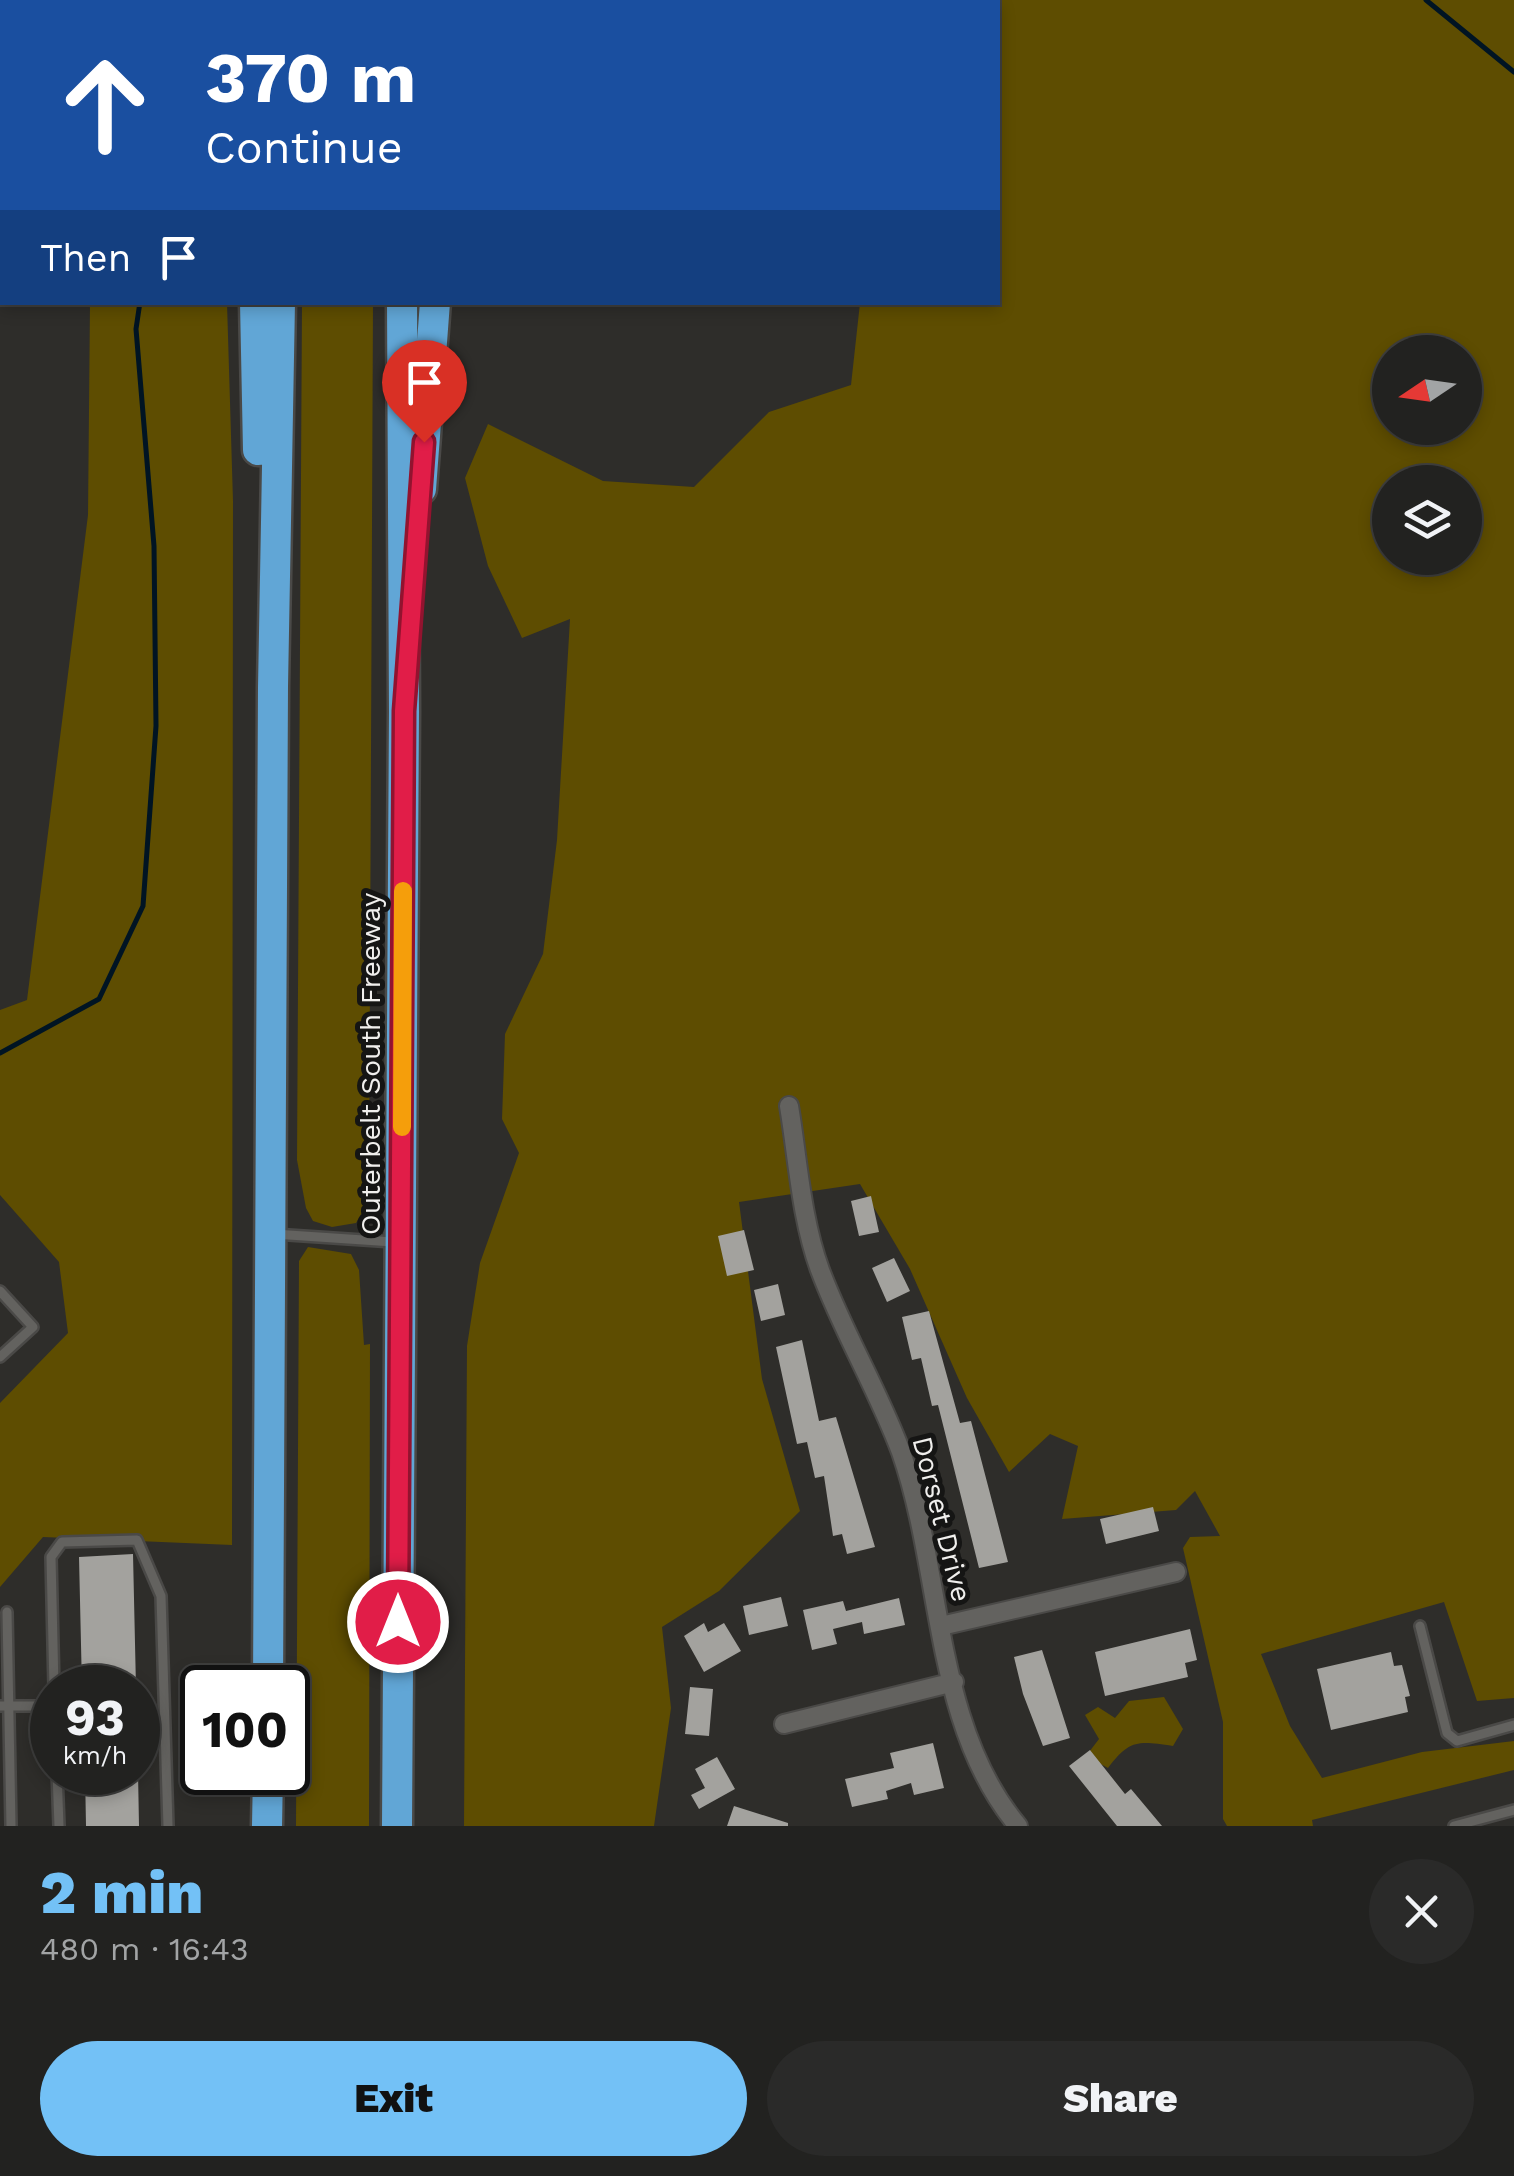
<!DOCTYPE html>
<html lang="en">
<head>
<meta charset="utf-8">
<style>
  body { margin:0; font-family:"Work Sans",sans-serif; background:#2a2a29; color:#f1f3f6; height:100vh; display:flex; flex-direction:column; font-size:38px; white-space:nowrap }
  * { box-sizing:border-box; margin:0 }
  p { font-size:32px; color:#a2a4a5 }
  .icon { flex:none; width:55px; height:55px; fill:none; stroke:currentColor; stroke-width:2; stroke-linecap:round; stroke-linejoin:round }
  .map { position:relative; height:1826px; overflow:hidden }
  .panel { display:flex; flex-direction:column; background:#222220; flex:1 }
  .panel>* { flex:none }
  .hud { position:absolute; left:0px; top:0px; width:1000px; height:305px; box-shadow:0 5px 15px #0003,0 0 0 2px #3f3f3e; background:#1a4fa0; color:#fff; overflow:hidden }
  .needle { width:65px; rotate:257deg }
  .tools { position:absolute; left:1372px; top:335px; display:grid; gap:20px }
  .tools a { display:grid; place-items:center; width:110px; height:110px; border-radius:50%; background:#222220; box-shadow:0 5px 15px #0003,0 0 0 2px #3f3f3e; font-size:50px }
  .speed { position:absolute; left:30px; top:1665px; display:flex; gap:20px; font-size:50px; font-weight:700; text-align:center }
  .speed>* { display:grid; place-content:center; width:130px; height:130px; border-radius:50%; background:#222220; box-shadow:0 5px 15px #0003,0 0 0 2px #3f3f3e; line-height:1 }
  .speed small { font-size:25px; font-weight:400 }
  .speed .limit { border:5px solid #111; border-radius:15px; background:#fff; color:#111 }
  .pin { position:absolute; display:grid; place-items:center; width:85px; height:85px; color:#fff; margin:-102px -42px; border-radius:50% 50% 50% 0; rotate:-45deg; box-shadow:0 0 10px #0007 }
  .pin .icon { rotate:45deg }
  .me { position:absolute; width:110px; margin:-55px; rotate:0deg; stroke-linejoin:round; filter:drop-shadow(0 0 8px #0008) }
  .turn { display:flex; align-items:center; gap:35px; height:210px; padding:0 40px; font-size:45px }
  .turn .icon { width:130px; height:130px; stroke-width:2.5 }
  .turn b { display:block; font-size:70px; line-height:85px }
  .then { display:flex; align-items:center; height:95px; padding:0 40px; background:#0003; gap:20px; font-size:38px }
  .round { display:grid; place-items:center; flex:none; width:105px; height:105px; border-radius:52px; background:#2a2a29 }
  .summary { display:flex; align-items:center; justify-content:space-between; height:170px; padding:0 40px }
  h1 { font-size:60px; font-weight:800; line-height:75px; color:#73c1f6 }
  .action { display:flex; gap:20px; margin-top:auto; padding:20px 40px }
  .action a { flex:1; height:115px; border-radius:60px; background:#73c1f6; color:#111; font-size:40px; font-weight:800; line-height:115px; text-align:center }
  .action a+a { background:#2a2a29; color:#f1f3f6 }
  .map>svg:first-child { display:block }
  .green { fill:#5e4d01; fill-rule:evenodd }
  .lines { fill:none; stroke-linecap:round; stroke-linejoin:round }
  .stream { stroke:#001423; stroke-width:5 }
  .building { fill:#a3a29e }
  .lane-casing { stroke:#4a4947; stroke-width:14 }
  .street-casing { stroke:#4a4947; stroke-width:22 }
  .highway-casing { stroke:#4a4947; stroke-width:35 }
  .lane { stroke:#63625f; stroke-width:9 }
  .street { stroke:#63625f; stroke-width:18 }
  .highway { stroke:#61a6d6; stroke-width:30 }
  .route-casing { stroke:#92132f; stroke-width:25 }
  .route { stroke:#e11d48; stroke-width:18 }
  .slow { stroke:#f59e0b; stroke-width:18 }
  .labels { text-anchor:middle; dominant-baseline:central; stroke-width:10; stroke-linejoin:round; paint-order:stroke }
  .street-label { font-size:28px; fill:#f0efed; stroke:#151514 }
</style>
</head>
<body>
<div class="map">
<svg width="1514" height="1826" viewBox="0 0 1514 1826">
  <rect width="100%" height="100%" fill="#2e2d2a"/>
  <path class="green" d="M597 0H1514V1698L1477 1701 1444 1602 1261 1654 1290 1726 1322 1778 1422 1752 1514 1741V1770L1312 1820 1313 1826H1227L1223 1819V1722L1183 1548 1190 1537 1220 1536 1195 1491 1176 1510 1062 1519 1078 1446 1050 1434 1009 1472 967 1398 910 1269 860 1184 739 1202 762 1379 800 1511 719 1591 662 1627 671 1708 654 1826H464L467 1346 480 1263 519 1153 502 1119 505 1034 543 954 557 840 570 619 522 638 488 566 465 478 488 424 603 481 694 487 769 412 851 385 860 303 998 302V2ZM1390 352H1465V428H1390ZM1390 482H1465V558H1390Z
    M90 303H227L233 501 232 1545 43 1537 0 1587V1403L68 1333 59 1262 0 1195V1010L27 1000 88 515Z
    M302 303H373L369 1201 356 1223 332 1227 313 1221 306 1208 297 1160Z
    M308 1247 351 1254 359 1270 364 1345 370 1344 369 1826H296L299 1261Z
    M1164 1697 1183 1729 1173 1746C1138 1741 1130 1739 1108 1768L1086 1756 1099 1739 1085 1715 1098 1707 1115 1718 1129 1701Z"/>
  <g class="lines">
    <path class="stream" d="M152 0 153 2
      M1426 0 1514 72
      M571 2 572 0
      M0 1053 99 999 143 906 156 726 154 546 136 329 140 302"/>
  </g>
  <path class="building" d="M871 1196 879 1232 859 1236 851 1201Z
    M744 1230 754 1270 727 1276 718 1236Z
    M894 1258 910 1291 887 1302 872 1268Z
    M778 1284 785 1315 761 1321 754 1290Z
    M929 1311 960 1423 971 1421 1008 1562 979 1568 938 1405 932 1406 921 1358 912 1360 902 1317Z
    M802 1340 819 1421 836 1417 875 1547 847 1554 842 1534 833 1536 824 1476 815 1478 807 1442 797 1444 776 1347Z
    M1153 1507 1159 1531 1106 1544 1100 1519Z
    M133 1554 136 1688H82L79 1557Z
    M781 1597 788 1626 749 1635 743 1606Z
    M899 1598 905 1625 864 1634 862 1622 833 1629 837 1644 812 1650 803 1610 843 1601 846 1611Z
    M704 1623 708 1632 724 1623 741 1651 704 1672 684 1636Z
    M1190 1629 1197 1660 1185 1663 1188 1677 1105 1696 1095 1652Z
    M1042 1650 1070 1738 1043 1746 1023 1694 1014 1657Z
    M1391 1652 1394 1666 1402 1665 1410 1696 1405 1697 1408 1712 1331 1730 1317 1669Z
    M690 1687 713 1689 709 1736 685 1734Z
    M933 1743 944 1788 914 1795 911 1783 886 1791 888 1799 852 1807 845 1779 894 1768 890 1753Z
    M1090 1750 1125 1794 1131 1789 1162 1826H1117L1069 1766Z
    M717 1757 735 1789 699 1809 691 1795 705 1788 695 1769Z
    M85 1772H138L139 1826H86Z
    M734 1806 788 1823V1826H727Z"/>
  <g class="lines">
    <g class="lane-casing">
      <path id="lane" d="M274 1234 393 1242
        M0 1291 33 1327 0 1357
        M7 1612 11 1826
        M1420 1626 1447 1733 1457 1741 1514 1725
        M54 1688 51 1557 62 1542 137 1540 161 1596 168 1826
        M0 1706H52
        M57 1772 59 1826
        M1454 1826 1514 1810"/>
    </g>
    <g class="street-casing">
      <path id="street" d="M789 1106C798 1160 801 1218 820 1270 843 1332 878 1390 901 1452 943 1572 933 1725 1018 1826
        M941 1626 1176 1572
        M784 1724 954 1682"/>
    </g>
    <g class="highway-casing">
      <path id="highway" d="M250 0V2
        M283 2V0
        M402 2V0
        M481 2V0
        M255 302 258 450
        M421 489 435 302
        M268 1688 273 687 280 302
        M267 1826 268 1772
        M397 1826 404 711 402 302"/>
    </g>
    <use href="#lane" class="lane"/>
    <use href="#street" class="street"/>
    <use href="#highway" class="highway"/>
  </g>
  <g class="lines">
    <g class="route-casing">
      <path id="route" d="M398 1622 404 711 424 442"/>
    </g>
    <use href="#route" class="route"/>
    <path class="slow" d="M402 1127 403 891"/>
  </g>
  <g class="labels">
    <g class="street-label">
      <text transform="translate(370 1064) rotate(-90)">Outerbelt South Freeway</text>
      <text transform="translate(942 1519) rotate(76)">Dorset Drive</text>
    </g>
  </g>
</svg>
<div class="tools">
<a><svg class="needle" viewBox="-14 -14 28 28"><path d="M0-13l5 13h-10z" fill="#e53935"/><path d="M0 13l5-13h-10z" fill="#a2a4a5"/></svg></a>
<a><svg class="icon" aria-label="layers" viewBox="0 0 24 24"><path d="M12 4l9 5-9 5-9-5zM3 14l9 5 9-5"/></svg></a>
</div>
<div class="speed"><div>93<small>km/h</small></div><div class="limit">100</div></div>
<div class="pin" style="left:424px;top:442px;background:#d93025"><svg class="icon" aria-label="arrive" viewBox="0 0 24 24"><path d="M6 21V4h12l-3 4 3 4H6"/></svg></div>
<svg class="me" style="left:398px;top:1622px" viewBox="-20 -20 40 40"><circle r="17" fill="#e11d48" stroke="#fff" stroke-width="3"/><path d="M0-11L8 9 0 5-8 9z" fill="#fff"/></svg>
<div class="hud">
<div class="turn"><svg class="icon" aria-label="ahead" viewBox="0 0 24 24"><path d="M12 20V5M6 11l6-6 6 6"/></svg><div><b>370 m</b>Continue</div></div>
<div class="then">Then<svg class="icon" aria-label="arrive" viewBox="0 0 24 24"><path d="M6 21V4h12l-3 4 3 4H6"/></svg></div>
</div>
</div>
<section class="panel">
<div class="summary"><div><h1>2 min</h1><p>480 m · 16:43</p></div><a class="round"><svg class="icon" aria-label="close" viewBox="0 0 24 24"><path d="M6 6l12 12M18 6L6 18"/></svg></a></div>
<div class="action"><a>Exit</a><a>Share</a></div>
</section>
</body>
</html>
